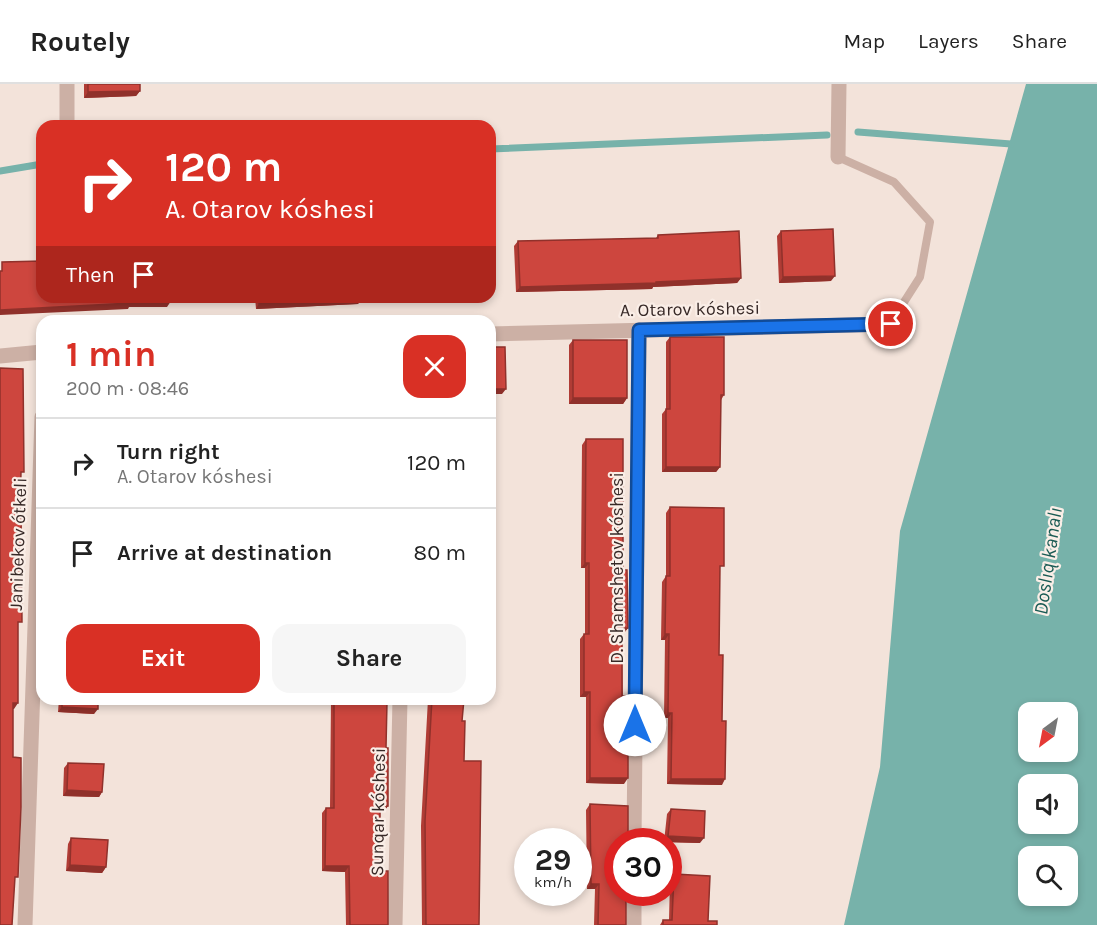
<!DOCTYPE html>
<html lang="en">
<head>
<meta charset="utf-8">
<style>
  body { margin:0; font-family:Karla,sans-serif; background:#f6f6f6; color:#222; height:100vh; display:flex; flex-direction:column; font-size:22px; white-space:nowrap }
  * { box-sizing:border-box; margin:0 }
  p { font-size:20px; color:#767676 }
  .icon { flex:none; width:33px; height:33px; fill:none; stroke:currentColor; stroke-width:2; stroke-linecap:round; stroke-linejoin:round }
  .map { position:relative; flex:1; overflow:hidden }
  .side { position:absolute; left:36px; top:231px; width:460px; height:390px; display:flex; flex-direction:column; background:#fff; border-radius:18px; box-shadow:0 3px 9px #0003 }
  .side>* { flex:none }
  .hud { position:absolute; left:36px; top:36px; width:460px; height:183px; border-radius:18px; box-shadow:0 3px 9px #0003; background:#d93025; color:#fff; overflow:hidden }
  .needle { width:39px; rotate:212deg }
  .controls { position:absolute; left:1018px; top:618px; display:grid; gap:12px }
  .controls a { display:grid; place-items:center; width:60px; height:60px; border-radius:12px; background:#fff; box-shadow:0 3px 9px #0003; font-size:30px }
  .speed { position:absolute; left:514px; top:744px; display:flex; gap:12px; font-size:30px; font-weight:700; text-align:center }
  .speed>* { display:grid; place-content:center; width:78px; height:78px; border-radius:50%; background:#fff; box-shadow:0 3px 9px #0003; line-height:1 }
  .speed small { font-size:15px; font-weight:400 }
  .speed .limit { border:9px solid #d22; background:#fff; color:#111 }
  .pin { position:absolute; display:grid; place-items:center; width:51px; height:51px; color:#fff; margin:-26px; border:3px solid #fff; border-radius:50%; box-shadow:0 2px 6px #0007 }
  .me { position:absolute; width:66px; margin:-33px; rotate:0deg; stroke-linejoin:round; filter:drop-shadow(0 0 4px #0008) }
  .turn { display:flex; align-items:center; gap:21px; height:126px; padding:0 30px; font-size:27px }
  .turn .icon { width:78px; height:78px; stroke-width:2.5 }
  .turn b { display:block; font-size:42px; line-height:51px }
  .then { display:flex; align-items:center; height:57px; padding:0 30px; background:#0003; gap:12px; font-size:22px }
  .round { display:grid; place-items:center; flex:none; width:63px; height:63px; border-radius:18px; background:#f6f6f6 }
  .headline { display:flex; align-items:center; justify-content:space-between; height:102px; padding:0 30px }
  h1 { font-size:36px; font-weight:700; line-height:45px; color:#d93025 }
  .cta { display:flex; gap:12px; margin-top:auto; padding:12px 30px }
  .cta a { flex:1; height:69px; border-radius:18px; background:#d93025; color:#fff; font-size:24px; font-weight:700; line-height:69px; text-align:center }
  .cta a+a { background:#f6f6f6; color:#222 }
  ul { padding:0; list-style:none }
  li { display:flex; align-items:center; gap:18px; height:90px; padding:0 30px; border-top:2px solid #e0e0e0 }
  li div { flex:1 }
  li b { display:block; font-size:22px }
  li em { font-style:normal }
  header { display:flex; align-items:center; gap:36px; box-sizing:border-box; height:84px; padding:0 30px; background:#fff; border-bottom:2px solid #e0e0e0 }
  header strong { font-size:28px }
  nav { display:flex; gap:33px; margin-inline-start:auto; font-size:21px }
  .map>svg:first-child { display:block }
  .water { fill:#77b2aa; fill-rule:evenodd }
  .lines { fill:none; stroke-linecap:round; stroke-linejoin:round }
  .stream { stroke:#77b2aa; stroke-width:7 }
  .lane { stroke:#ccb0a5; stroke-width:8 }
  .street { stroke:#ccb0a5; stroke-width:15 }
  .wall { fill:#b03c35 }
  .shaded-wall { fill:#90312b }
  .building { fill:#cd463e; stroke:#90312b; stroke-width:1.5 }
  .route-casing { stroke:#114b97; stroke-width:15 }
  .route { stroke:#1a73e8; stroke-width:10 }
  .labels { text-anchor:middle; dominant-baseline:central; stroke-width:4.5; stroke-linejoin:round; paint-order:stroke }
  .street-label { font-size:18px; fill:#372927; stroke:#faeee7 }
  .water-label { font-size:20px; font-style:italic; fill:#1a5b54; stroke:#faeee7 }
</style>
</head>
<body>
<header>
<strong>Routely</strong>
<nav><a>Map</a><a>Layers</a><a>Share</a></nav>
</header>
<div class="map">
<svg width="1097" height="841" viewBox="0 0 1097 841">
  <rect width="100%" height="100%" fill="#f3e3da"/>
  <path class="water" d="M1026 0H1097V841H844L880 683 900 447ZM1029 628H1068V668H1029ZM1029 700H1068V740H1029ZM1029 772H1068V812H1029Z"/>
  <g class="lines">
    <path class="stream" d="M858 48 1011 60
      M490 65 827 51
      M0 87 42 80"/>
    <path class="lane" d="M838 73 894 98 930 138 920 193 890 240"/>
    <path class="street" d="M67 0V42
      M838 73 839 0
      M490 250 890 240
      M0 272 42 268
      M634 758 639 246
      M25 841 42 333
      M395 841 400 615
      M634 841V808"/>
  </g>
  <path class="wall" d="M84 0H140V7L136 12 84 14Z
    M781 147 831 197 779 199 777 152Z
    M658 151 741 194 737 199 653 203 652 205 516 208 514 162 518 157 656 154Z
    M255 213H457L360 217 358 220 256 225Z
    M670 253 724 311 721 316 720 383 716 388H662V330L666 325V258Z
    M573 256 627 314 623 320H569V261Z
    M586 355 623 486 628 544 624 549H622L624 700 586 699V613H580V555L584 550H585V484H581L582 361Z
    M670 423 720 487 719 571 722 701 667 700 668 634H664L665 556H661L662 498 666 492V429Z
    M59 615H98L94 630 58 628Z
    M325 615H381L386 664 388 722 384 727H380V787L388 841H346L345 788 322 787V729L326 724H330L331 615Z
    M428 615H464L462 637 464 677 479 841H422L421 742Z
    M68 679 102 708 99 713 63 712 64 684Z
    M590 720 618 758 626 841H594L595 805H587L586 726Z
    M671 725 700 759 664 758 667 730Z
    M71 754 106 783 102 789 66 787 68 760Z
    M674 790 708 837 717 841H660L663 836H669L670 796Z"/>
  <path class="shaded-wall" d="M140 7 136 12 84 14 88 8Z
    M835 192 831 197 779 199 783 193Z
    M741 194 737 199 653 203 652 205 516 208 520 203Z
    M360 213H457L360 217 358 220 256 225 259 219Z
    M132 217H171L167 223H129L128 225 0 231V226Z
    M490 305H506L502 310H490Z
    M573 314H627L623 320H569Z
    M666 383H720L716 388H662Z
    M585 479H589L585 484H581Z
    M622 544H628L624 549H618Z
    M665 550H669L665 556H661Z
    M584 608H590L586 613H580Z
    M13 619H18L14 625H9Z
    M62 623 98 625 94 630 58 628Z
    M668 629H672L668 634H664Z
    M590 694H628L624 700 586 699Z
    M671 695H725L722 701 667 700Z
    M67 706 102 708 99 713 63 712Z
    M380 722H388L384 727H376Z
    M668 752 704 754 700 759 664 758Z
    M70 781 106 783 102 789 66 787Z
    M325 782H349L345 788 322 787Z
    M591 800H599L595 805H587Z"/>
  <path class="building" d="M88 0H140V7L88 8Z
    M833 145 835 192 783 193 781 147Z
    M739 147 741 194 656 198V199L520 203 518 157 658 154V151Z
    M42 177V213H171V217H132V219L0 226V187H2V178Z
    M259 213H361L362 214 259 219Z
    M670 253H724V311H721L720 383H666V325H670Z
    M573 256H627V314H573Z
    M490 263H505L506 305H490Z
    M0 284 23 285 24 388H21L20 427H21L22 538H18V619H13V673L21 674V723L18 793H15L12 841H0Z
    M586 355H623V486H627L628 544H622V612H628V694H590V608H584V550H589V479H585Z
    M670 423 724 424V482H720L719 571H723L722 637H726L725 695H671L672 629H668L669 550H665L666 492H670Z
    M62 615H98V625L62 623Z
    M334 615H381V618H387L386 664H388V722H380V787H388V841H350L349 782H325L326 724H334Z
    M432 615H464L462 637H465L464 677H481L479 841H426L425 737Z
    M68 679 104 680 102 708 67 706Z
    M590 720 628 722V758H618V808H626V841H598L599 800H591Z
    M671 725 705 727 704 754 668 752Z
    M71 754 108 756 106 783 70 781Z
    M674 790 710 792 708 837H717V841H663V836H672Z"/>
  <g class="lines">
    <g class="route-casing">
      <path id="route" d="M635 641 639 246 891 240"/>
    </g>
    <use href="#route" class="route"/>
  </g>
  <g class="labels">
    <g class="street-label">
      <text transform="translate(690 225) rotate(-1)">A. Otarov kóshesi</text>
      <text transform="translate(18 460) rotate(-88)">Janibekov ótkeli</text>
      <text transform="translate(617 484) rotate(-90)">D. Shamshetov kóshesi</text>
      <text transform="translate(378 728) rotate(-89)">Sunqar kóshesi</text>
    </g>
    <g class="water-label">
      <text transform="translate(1048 477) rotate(-82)">Doslıq kanalı</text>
    </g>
  </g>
</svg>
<div class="controls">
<a><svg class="needle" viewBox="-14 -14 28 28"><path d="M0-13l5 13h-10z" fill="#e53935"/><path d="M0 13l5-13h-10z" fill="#767676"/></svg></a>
<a><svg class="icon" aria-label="sound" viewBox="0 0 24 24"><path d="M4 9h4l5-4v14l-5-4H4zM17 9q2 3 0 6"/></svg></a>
<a><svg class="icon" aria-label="search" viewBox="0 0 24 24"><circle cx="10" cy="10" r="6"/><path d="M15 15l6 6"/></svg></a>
</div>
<div class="speed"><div>29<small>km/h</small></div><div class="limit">30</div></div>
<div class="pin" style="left:891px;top:240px;background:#d93025"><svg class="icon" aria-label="arrive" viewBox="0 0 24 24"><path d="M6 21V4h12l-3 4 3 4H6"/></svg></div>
<svg class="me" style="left:635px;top:641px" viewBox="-20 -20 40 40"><circle r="19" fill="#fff"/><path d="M0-13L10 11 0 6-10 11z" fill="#1a73e8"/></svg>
<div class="hud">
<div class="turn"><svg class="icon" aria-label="right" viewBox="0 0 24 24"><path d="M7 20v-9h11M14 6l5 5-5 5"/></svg><div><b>120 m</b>A. Otarov kóshesi</div></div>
<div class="then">Then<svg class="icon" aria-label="arrive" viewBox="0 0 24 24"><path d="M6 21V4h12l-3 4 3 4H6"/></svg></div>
</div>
<section class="side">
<div class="headline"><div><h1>1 min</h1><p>200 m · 08:46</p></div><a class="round" style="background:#d93025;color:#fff"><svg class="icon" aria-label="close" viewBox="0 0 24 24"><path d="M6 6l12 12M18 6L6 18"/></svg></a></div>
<ul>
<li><svg class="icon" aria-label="right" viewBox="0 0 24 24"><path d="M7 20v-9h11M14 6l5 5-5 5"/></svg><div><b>Turn right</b><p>A. Otarov kóshesi</p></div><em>120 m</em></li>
<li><svg class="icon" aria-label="arrive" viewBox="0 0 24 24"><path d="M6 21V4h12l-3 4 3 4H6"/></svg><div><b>Arrive at destination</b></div><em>80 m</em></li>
</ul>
<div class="cta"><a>Exit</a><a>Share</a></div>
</section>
</div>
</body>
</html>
